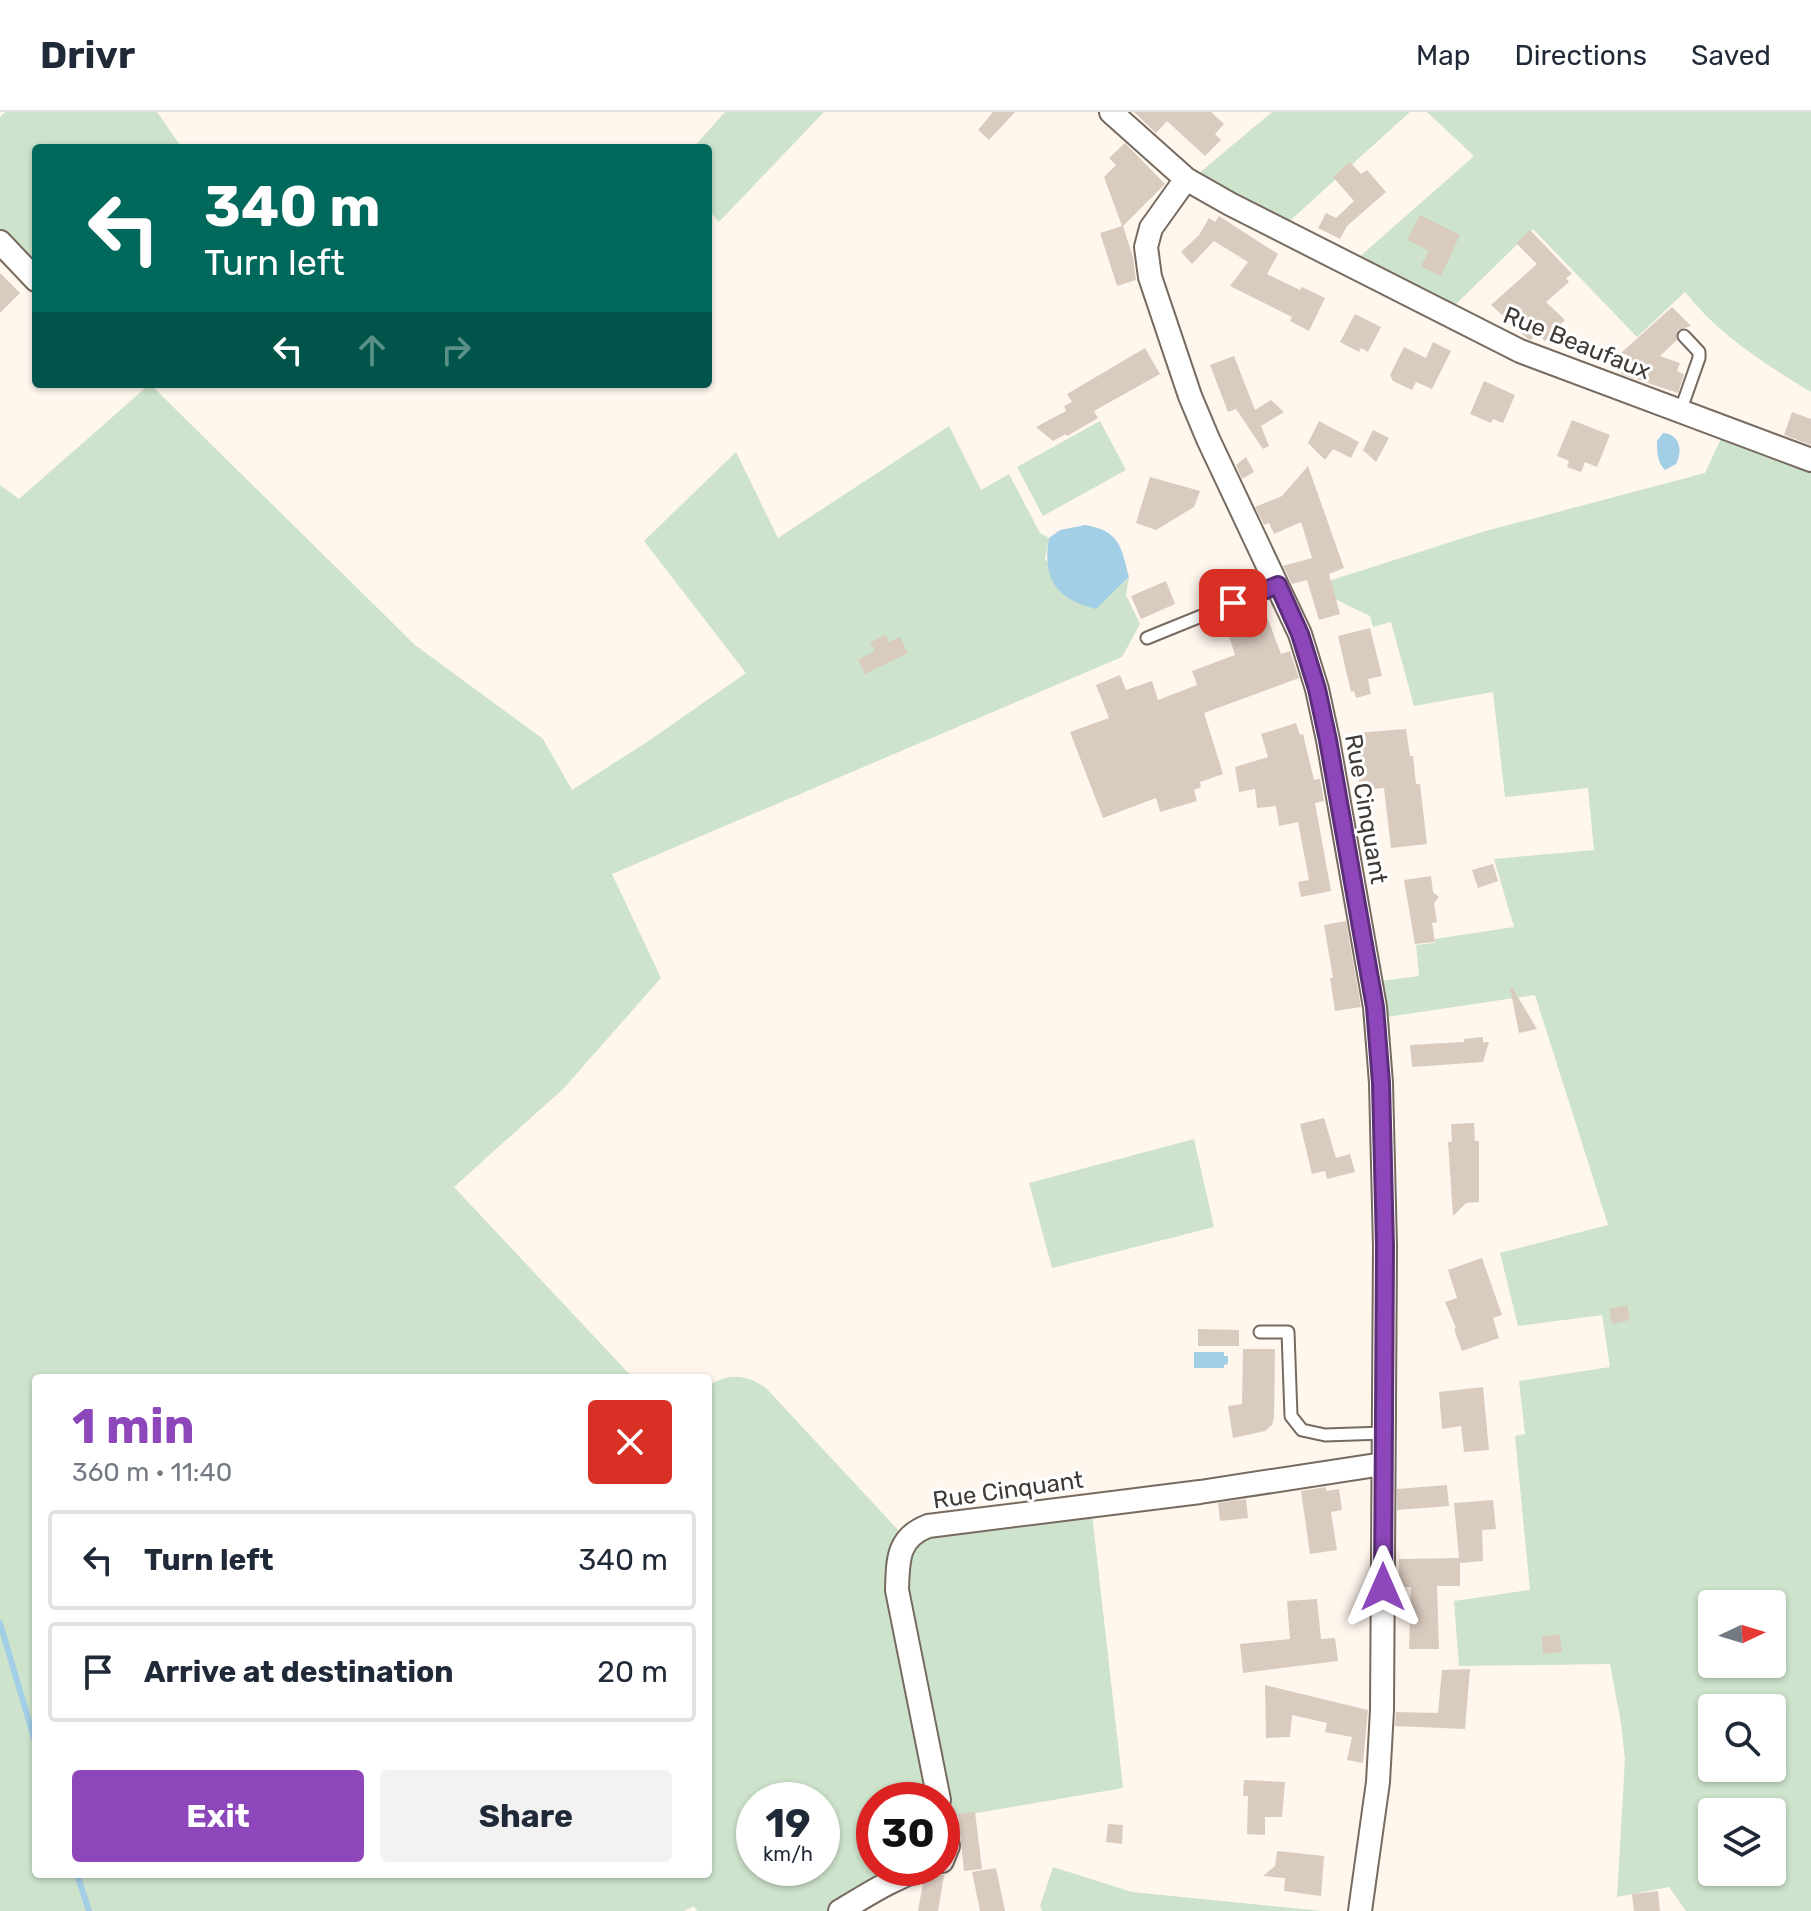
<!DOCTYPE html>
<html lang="en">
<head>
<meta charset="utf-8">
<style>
  body { margin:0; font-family:Rubik,sans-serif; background:#f2f2f3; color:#1f2937; height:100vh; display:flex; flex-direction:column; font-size:30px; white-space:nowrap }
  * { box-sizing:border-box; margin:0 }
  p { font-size:26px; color:#747a83 }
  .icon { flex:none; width:44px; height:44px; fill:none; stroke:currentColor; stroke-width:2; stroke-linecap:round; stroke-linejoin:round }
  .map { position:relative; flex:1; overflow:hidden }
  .drawer { position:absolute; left:32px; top:1262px; width:680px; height:504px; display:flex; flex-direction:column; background:#fff; border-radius:8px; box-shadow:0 2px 6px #0004 }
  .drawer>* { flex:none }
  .banner { position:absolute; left:32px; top:32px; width:680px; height:244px; border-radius:8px; box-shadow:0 2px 6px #0004; background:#00695c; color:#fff; overflow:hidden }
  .needle { width:52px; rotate:86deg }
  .tools { position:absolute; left:1698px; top:1478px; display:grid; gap:16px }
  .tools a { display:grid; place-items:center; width:88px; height:88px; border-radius:8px; background:#fff; box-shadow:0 2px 6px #0004; font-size:40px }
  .speed { position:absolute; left:736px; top:1670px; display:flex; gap:16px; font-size:40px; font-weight:700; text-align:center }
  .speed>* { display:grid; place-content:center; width:104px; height:104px; border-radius:50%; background:#fff; box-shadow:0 2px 6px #0004; line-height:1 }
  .speed small { font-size:20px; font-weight:400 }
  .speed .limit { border:12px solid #d22; background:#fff; color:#111 }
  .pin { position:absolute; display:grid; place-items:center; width:68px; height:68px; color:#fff; margin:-34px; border-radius:16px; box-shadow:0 4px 12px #0006 }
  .me { position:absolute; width:88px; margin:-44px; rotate:0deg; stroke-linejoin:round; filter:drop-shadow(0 0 6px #0008) }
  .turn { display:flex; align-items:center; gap:28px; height:168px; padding:0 40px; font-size:36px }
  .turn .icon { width:104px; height:104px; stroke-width:2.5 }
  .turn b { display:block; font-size:56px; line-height:68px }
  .lanes { display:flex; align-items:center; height:76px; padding:0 40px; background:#0003; justify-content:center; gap:40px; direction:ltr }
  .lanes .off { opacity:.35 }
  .round { display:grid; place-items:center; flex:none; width:84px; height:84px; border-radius:8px; background:#f2f2f3 }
  .overview { display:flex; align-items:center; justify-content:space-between; height:136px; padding:0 40px }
  h1 { font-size:48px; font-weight:700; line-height:60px; color:#8d47ba }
  .cta { display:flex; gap:16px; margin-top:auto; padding:16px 40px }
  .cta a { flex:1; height:92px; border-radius:8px; background:#8d47ba; color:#fff; font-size:32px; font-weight:700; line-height:92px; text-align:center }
  .cta a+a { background:#f2f2f3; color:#1f2937 }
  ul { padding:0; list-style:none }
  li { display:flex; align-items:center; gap:24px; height:100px; margin:0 16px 12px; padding:0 24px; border:4px solid #e0e1e3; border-radius:8px }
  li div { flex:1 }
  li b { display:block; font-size:30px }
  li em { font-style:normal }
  header { display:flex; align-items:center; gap:48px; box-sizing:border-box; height:112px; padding:0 40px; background:#fff; border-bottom:2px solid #e0e1e3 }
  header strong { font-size:38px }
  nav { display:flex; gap:44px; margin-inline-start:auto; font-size:28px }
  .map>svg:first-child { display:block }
  .green { fill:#cde3cb; fill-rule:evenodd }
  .water { fill:#a2cee6 }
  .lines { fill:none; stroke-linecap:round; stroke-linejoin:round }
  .stream { stroke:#a2cee6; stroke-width:6 }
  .building { fill:#dacbbf }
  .lane-casing { stroke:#776a5f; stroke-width:15 }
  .street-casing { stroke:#776a5f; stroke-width:26 }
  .lane { stroke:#fff; stroke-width:11 }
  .street { stroke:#fff; stroke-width:22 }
  .route-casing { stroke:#5c2e79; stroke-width:20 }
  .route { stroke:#8d47ba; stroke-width:14 }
  .labels { text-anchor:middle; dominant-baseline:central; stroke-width:6; stroke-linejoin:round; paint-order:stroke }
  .street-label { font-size:24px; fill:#3f3a35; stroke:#fff }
</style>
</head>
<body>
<header>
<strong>Drivr</strong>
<nav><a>Map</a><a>Directions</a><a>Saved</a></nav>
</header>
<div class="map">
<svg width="1811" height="1799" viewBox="0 0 1811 1799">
  <rect width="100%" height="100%" fill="#fff6ee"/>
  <path class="green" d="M5 0H157L182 36H36V160L0 121V5Z
    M725 0H824L719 110 708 97V36H693Z
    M1272 0H1410L1283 115 1192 67Z
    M1427 0H1811V280C1766 253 1718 222 1685 180L1637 225 1533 117 1452 196 1356 148 1474 44Z
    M150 272 415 533 543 627 572 678 647 630 746 561 644 429 736 340 778 426 949 314 981 378 1009 362 1040 421 1049 426 1045 448 1108 486 1129 465 1126 483 1140 512 1122 545 612 762 661 866 564 976 454 1075 633 1266H36V1762H708V1274C729 1261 744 1262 765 1275L901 1421 933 1688H874V1756H904L829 1799H697L694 1794 684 1799H0V373L19 387ZM754 1688H822V1756H754Z
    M1100 309 1126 358 1043 404 1017 355Z
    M1723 322 1811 355V1799H1686L1669 1775 1617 1785 1625 1647 1621 1611 1610 1552 1459 1554 1454 1489 1530 1478 1515 1324 1525 1322 1519 1269 1610 1255 1602 1203 1518 1214 1500 1141 1608 1113 1535 883 1387 905 1380 869 1419 864 1416 833 1435 831V827L1514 815 1494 747 1594 738 1588 676 1505 685 1493 580 1414 594 1391 510 1373 515 1370 504 1310 475 1482 420 1705 361ZM1712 1492H1772V1552H1712ZM1712 1596H1772V1656H1712ZM1712 1700H1772V1760H1712Z
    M1194 1027 1214 1115 1052 1156 1029 1071Z
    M1092 1402 1123 1676 947 1706 902 1477 909 1435 917 1426Z
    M1053 1755 1132 1780 1323 1799H1042L1040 1794Z"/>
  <path class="water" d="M1663 321C1680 322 1683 339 1676 352L1665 358C1657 350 1657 340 1657 329Z
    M1085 413C1120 419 1121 434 1129 465L1096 497C1056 487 1042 467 1049 426L1060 418Z
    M1194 1240H1224V1244H1228V1252L1224 1253V1256H1194Z"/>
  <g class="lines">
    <path class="stream" d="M0 1511 36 1633
      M77 1762 89 1799"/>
  </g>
  <path class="building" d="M993 0H1015L989 28 978 18Z
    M1134 0H1211L1224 12 1215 22 1221 28 1205 44 1167 9 1156 21Z
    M1125 31 1165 72 1123 114 1133 145 1136 168 1117 174 1100 121 1122 114 1104 65 1116 53 1109 46Z
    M1350 50 1361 62 1367 58 1386 80 1347 114 1340 127 1318 116 1326 101 1336 106 1354 89 1333 65Z
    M1420 103 1460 123 1441 164 1421 154 1429 139 1407 128Z
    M1219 104 1278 142 1267 162 1300 178 1302 175 1325 186 1309 219 1290 209 1292 205 1230 174 1248 150 1214 129 1192 152 1181 140 1199 123 1209 106 1215 110Z
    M1530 118 1572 162 1566 166 1569 170 1546 190 1565 208 1545 229 1537 221 1531 228 1528 227 1491 193 1537 152 1516 131Z
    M0 161 20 181 0 201Z
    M1672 195 1691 214 1678 218 1677 228 1660 244 1680 251 1677 259 1684 262 1678 281 1621 262 1628 243 1621 241Z
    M1355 202 1381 215 1368 240 1361 236 1359 240 1340 230Z
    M1433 230 1451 239 1432 277 1416 270 1412 278 1393 269 1390 263 1404 235 1426 246Z
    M1145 236 1160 262 1094 299 1098 306 1067 324 1066 322 1053 329 1036 315 1066 299 1064 294 1072 290 1067 282Z
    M1234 244 1255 298 1271 288 1284 300 1261 314 1269 334 1263 337 1236 297 1228 300 1210 253Z
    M1484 269 1515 283 1503 311 1493 307 1491 311 1470 302Z
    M1792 300 1811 307V333L1784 323Z
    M1572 308 1610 323 1597 355 1585 350 1581 360 1567 355 1569 349 1557 344Z
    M1319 309 1359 330 1351 346 1333 337 1325 348 1308 331Z
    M1373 318 1389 326 1376 350 1363 338Z
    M1246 345 1254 360 1242 367 1236 353Z
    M1308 354 1344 456 1329 462 1340 502 1319 508 1307 468 1292 472 1283 454 1312 446 1301 410 1274 422 1269 411 1264 413 1255 395 1282 384Z
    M1150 365 1200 379 1194 395 1156 418 1136 411Z
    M1166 469 1175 492 1141 507 1131 484Z
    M1261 489 1281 542 1290 539 1299 566 1204 601 1223 662 1200 670 1201 675 1194 678 1197 689 1160 700 1156 686 1103 706 1070 620 1109 606 1096 573 1120 563 1126 578 1152 569 1158 588 1197 573 1192 559 1235 543 1223 505Z
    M1370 516 1382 564 1368 567 1371 582 1356 586 1354 579 1351 580 1338 524Z
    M885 523 889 530 900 525 908 541 865 562 858 548 875 539 870 531Z
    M1296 611 1300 623 1303 622 1314 668 1320 667 1324 689 1315 691 1331 779 1301 785 1298 770 1309 768 1298 710 1279 714 1276 694 1257 696 1255 677 1239 680 1235 655 1268 645 1261 622Z
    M1406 617 1410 644H1413L1416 672H1420L1427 732 1391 736 1384 676 1360 678 1354 621Z
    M1493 752 1498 769 1478 776 1472 758Z
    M1431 764 1433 780 1439 785 1434 791 1437 810 1432 811 1435 830 1415 832 1404 768Z
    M1346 809 1361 895 1335 899 1330 866H1333L1324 813Z
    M1512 875 1537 917 1519 921 1510 876Z
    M1483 925V930H1489L1483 950 1412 955 1410 933 1464 930V927Z
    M1324 1006 1336 1046 1350 1042 1355 1060 1327 1067 1325 1059 1312 1062 1300 1012Z
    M1474 1011 1475 1029H1479V1090L1466 1091 1453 1104 1448 1030H1452L1451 1012Z
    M1482 1146 1502 1203 1493 1206 1499 1226 1462 1239 1454 1217 1456 1216 1445 1190 1457 1186 1448 1158Z
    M1627 1193 1630 1208 1612 1212 1609 1197Z
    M1198 1217 1239 1218V1234H1198Z
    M1243 1237H1275L1274 1306 1272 1313 1265 1319 1233 1326 1228 1294 1242 1292Z
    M1483 1275 1489 1338 1464 1340 1461 1314 1442 1317 1439 1280Z
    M1447 1373 1449 1394 1397 1398V1377Z
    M1326 1375V1379L1339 1377 1342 1398 1331 1400 1337 1438 1310 1442 1301 1379Z
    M1246 1387 1248 1406 1220 1409 1218 1391Z
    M1493 1388 1496 1417 1482 1418 1483 1449 1460 1451V1474H1437L1439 1537H1409L1411 1475H1399V1447L1459 1446 1454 1391Z
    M1317 1487 1321 1527 1335 1526 1338 1549 1243 1561 1240 1532 1290 1527 1287 1489Z
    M1560 1523 1562 1540 1543 1542 1542 1524Z
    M1470 1557 1465 1617 1395 1614 1396 1600 1438 1601 1442 1558Z
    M1265 1573 1368 1598 1363 1651 1347 1648 1352 1625 1325 1620 1327 1611 1292 1603 1290 1625 1266 1626Z
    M1244 1668 1285 1670 1282 1705H1265V1723L1247 1722 1248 1684H1243Z
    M975 1700 982 1757 964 1759 958 1702Z
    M1108 1712 1123 1713 1122 1732 1106 1730Z
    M1277 1739 1324 1744 1321 1784 1284 1779 1285 1766 1263 1764 1275 1754Z
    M996 1756 1005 1799H980L972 1760Z
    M936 1762 944 1763 938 1799H918L923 1771Z
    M1658 1779 1660 1799H1634L1632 1782Z"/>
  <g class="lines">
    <g class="lane-casing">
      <path id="lane" d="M1680 300 1699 246V240L1684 224
        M1147 526 1278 473
        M1260 1220H1288L1291 1304 1302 1318 1325 1323 1384 1321"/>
    </g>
    <g class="street-casing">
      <path id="street" d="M1111 0 1186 67 1230 92 1520 239 1811 348
        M1186 67 1151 116 1146 135 1150 165 1190 284 1208 327 1300 522 1317 577 1328 628 1375 895 1381 971 1385 1135 1382 1598 1378 1670 1360 1799
        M0 130 36 168
        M939 1688 897 1478C898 1448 897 1426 928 1414L1200 1380 1383 1352
        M942 1705 948 1734 942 1749
        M840 1799C869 1782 891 1767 924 1756"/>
    </g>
    <use href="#lane" class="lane"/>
    <use href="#street" class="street"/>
  </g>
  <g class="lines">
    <g class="route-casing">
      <path id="route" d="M1233 491 1278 473 1300 522 1317 577 1328 628 1375 895 1381 971 1385 1135 1383 1475"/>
    </g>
    <use href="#route" class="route"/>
  </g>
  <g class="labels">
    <g class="street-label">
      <text transform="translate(1577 231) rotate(22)">Rue Beaufaux</text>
      <text transform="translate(1366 697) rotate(80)">Rue Cinquant</text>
      <text transform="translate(1008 1378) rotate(-8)">Rue Cinquant</text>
    </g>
  </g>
</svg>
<div class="tools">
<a><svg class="needle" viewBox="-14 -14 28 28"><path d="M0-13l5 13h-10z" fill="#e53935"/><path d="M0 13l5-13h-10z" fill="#747a83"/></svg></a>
<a><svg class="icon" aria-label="search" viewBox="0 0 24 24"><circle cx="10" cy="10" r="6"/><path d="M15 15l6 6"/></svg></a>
<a><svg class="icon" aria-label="layers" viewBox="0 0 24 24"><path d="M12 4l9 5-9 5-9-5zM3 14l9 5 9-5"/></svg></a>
</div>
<div class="speed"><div>19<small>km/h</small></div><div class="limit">30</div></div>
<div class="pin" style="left:1233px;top:491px;background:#d93025"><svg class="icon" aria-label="arrive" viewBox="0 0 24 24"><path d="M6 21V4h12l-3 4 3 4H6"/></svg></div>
<svg class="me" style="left:1383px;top:1475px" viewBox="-20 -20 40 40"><path d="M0-17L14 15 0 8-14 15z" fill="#8d47ba" stroke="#fff" stroke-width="4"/></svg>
<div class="banner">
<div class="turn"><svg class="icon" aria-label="left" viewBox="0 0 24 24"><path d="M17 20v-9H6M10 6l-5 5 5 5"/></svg><div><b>340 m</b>Turn left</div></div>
<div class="lanes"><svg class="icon" aria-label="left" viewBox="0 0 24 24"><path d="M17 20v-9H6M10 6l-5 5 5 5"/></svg><svg class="icon off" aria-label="ahead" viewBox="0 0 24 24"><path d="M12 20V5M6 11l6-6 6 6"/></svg><svg class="icon off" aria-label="right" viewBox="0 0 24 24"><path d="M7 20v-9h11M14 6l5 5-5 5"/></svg></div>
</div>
<section class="drawer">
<div class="overview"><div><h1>1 min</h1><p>360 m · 11:40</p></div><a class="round" style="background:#d93025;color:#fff"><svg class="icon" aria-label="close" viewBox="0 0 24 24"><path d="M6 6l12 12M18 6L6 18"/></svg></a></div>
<ul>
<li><svg class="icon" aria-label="left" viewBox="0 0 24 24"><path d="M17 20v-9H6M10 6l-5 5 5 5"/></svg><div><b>Turn left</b></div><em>340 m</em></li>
<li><svg class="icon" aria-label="arrive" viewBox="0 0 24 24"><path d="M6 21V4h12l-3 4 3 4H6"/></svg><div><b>Arrive at destination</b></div><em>20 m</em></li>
</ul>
<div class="cta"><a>Exit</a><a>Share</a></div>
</section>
</div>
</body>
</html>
